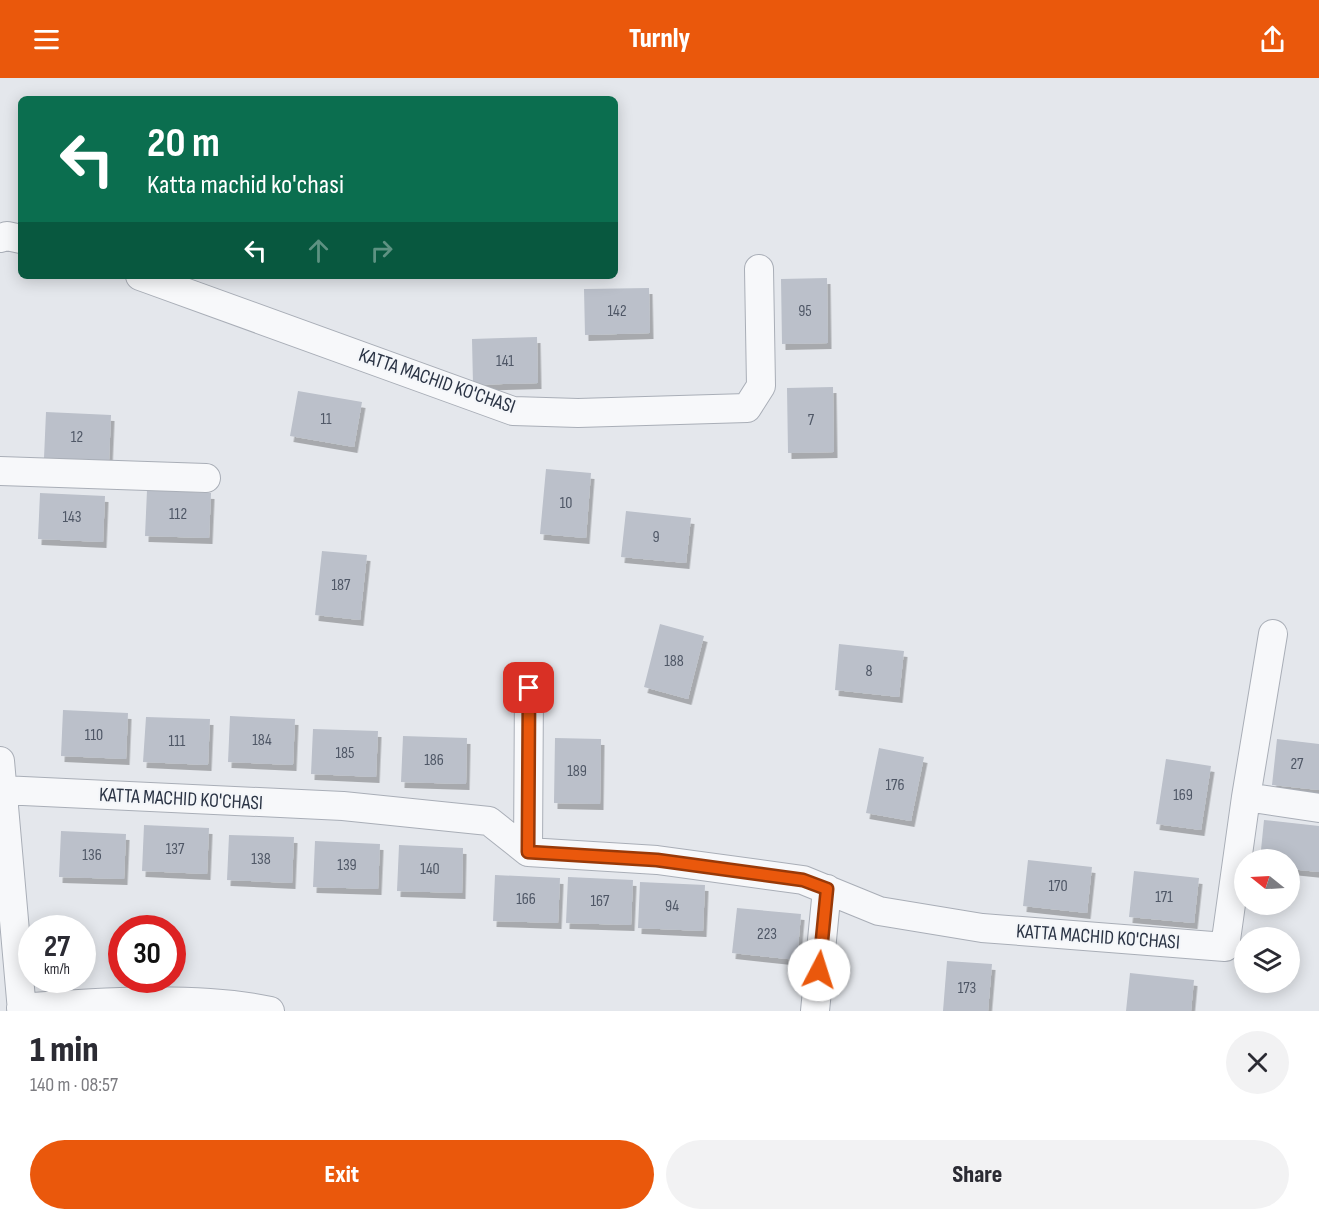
<!DOCTYPE html>
<html lang="en">
<head>
<meta charset="utf-8">
<style>
  body { margin:0; font-family:"Sofia Sans Condensed",sans-serif; background:#f2f2f3; color:#2b2b33; height:100vh; display:flex; flex-direction:column; font-size:22px; white-space:nowrap }
  * { box-sizing:border-box; margin:0 }
  p { font-size:20px; color:#7c7c81 }
  .icon { flex:none; width:33px; height:33px; fill:none; stroke:currentColor; stroke-width:2; stroke-linecap:round; stroke-linejoin:round }
  .map { position:relative; height:933px; overflow:hidden }
  .details { display:flex; flex-direction:column; background:#fff; flex:1 }
  .details>* { flex:none }
  .top-card { position:absolute; left:18px; top:18px; width:600px; height:183px; border-radius:9px; box-shadow:0 3px 15px #0003; background:#0b6e4f; color:#fff; overflow:hidden }
  .needle { width:39px; rotate:288deg }
  .controls { position:absolute; left:1234px; top:771px; display:grid; gap:12px }
  .controls a { display:grid; place-items:center; width:66px; height:66px; border-radius:50%; background:#fff; box-shadow:0 3px 15px #0003; font-size:30px }
  .speed { position:absolute; left:18px; top:837px; display:flex; gap:12px; font-size:30px; font-weight:700; text-align:center }
  .speed>* { display:grid; place-content:center; width:78px; height:78px; border-radius:50%; background:#fff; box-shadow:0 3px 15px #0003; line-height:1 }
  .speed small { font-size:15px; font-weight:400 }
  .speed .limit { border:9px solid #d22; background:#fff; color:#111 }
  .pin { position:absolute; display:grid; place-items:center; width:51px; height:51px; color:#fff; margin:-26px; border-radius:12px; box-shadow:0 3px 9px #0006 }
  .me { position:absolute; width:66px; margin:-33px; rotate:5deg; stroke-linejoin:round; filter:drop-shadow(0 0 4px #0008) }
  .turn { display:flex; align-items:center; gap:21px; height:126px; padding:0 30px; font-size:27px }
  .turn .icon { width:78px; height:78px; stroke-width:2.5 }
  .turn b { display:block; font-size:42px; line-height:51px }
  .lanes { display:flex; align-items:center; height:57px; padding:0 30px; background:#0003; justify-content:center; gap:30px; direction:ltr }
  .lanes .off { opacity:.35 }
  .round { display:grid; place-items:center; flex:none; width:63px; height:63px; border-radius:32px; background:#f2f2f3 }
  .headline { display:flex; align-items:center; justify-content:space-between; height:102px; padding:0 30px }
  h1 { font-size:36px; font-weight:800; line-height:45px }
  .cta { display:flex; gap:12px; margin-top:auto; padding:12px 30px }
  .cta a { flex:1; height:69px; border-radius:36px; background:#ea580c; color:#fff; font-size:24px; font-weight:800; line-height:69px; text-align:center }
  .cta a+a { background:#f2f2f3; color:#2b2b33 }
  header { display:flex; justify-content:space-between; align-items:center; height:78px; padding:0 30px; background:#ea580c; color:#fff; font-size:27px; font-weight:800 }
  .map>svg:first-child { display:block }
  .building { fill:#bbc0ca; filter:url(#shadow) }
  .lines { fill:none; stroke-linecap:round; stroke-linejoin:round }
  .street-casing { stroke:#a9aeb7; stroke-width:30 }
  .street { stroke:#f7f8fa; stroke-width:28 }
  .route-casing { stroke:#983908; stroke-width:15 }
  .route { stroke:#ea580c; stroke-width:10 }
  .labels { text-anchor:middle; dominant-baseline:central; stroke-width:4.5; stroke-linejoin:round; paint-order:stroke }
  .number-label { font-size:16px; fill:#4f5766 }
  .street-label { font-size:20px; fill:#2b3445; stroke:#f4f6f9 }
</style>
</head>
<body>
<header><svg class="icon" aria-label="menu" viewBox="0 0 24 24"><path d="M4 6h16M4 12h16M4 18h16"/></svg>Turnly<svg class="icon" aria-label="share" viewBox="0 0 24 24"><path d="M12 15V3M7 8l5-5 5 5M5 13v7h14v-7"/></svg></header>
<div class="map">
<svg width="1319" height="933" viewBox="0 0 1319 933">
  <defs>
    <filter id="shadow"><feDropShadow dx="3.5" dy="6" stdDeviation="0" flood-color="#0004"/></filter>
  </defs>
  <rect width="100%" height="100%" fill="#e4e7ec"/>
  <path class="building" d="M827 200 828 265 782 266 781 201Z
    M649 210 650 255 585 257 584 211Z
    M537 259 538 305 473 307 472 261Z
    M833 309 834 374 788 375 787 310Z
    M298 313 362 324 354 369 290 358Z
    M46 334 111 337 109 383 44 380Z
    M546 391 591 395 586 460 540 456Z
    M147 412 211 415 209 460 145 458Z
    M40 415 105 418 103 464 38 461Z
    M626 433 691 440 686 485 621 479Z
    M322 473 367 477 360 542 315 537Z
    M660 546 704 558 688 621 644 609Z
    M839 566 904 573 899 619 835 612Z
    M63 632 128 635 126 681 61 678Z
    M230 638 295 641 293 687 228 684Z
    M146 639 210 641 208 687 143 684Z
    M313 651 378 653 376 699 311 696Z
    M403 658 467 660 466 706 401 704Z
    M555 660 601 661 600 726 554 725Z
    M1277 661 1319 666V712L1272 707Z
    M879 670 924 679 911 743 866 735Z
    M1166 681 1211 688 1201 752 1156 746Z
    M1264 742 1319 748V794L1290 791V782H1260Z
    M144 747 209 750 207 796 142 793Z
    M61 753 126 756 124 801 59 799Z
    M229 757 294 759 292 805 227 802Z
    M315 763 380 766 378 811 313 809Z
    M399 767 463 770 462 815 397 813Z
    M1028 782 1092 789 1087 835 1023 828Z
    M1134 793 1199 800 1194 845 1129 839Z
    M495 797 560 800 558 845 493 843Z
    M568 799 633 802 631 847 566 845Z
    M640 804 705 807 703 853 638 850Z
    M737 830 801 836 797 882 732 875Z
    M947 883 992 886 988 933H943Z
    M1130 895 1194 902 1191 933H1126Z"/>
  <g class="lines">
    <g class="street-casing">
      <path id="street" d="M0 160 7 158 21 161
        M140 198 513 333 578 335 747 330 761 308 759 191
        M0 393 206 400
        M0 683 22 933
        M2 712 343 728 489 743 528 774 657 782 803 802 879 833 982 850 1225 869 1246 719 1319 730
        M1246 719 1273 556
        M528 774 529 610
        M21 930C96 924 197 917 270 933
        M815 933 827 811"/>
    </g>
    <use href="#street" class="street"/>
  </g>
  <g class="lines">
    <g class="route-casing">
      <path id="route" d="M529 610 528 774 657 782 803 802 827 811 819 892"/>
    </g>
    <use href="#route" class="route"/>
  </g>
  <g class="labels">
    <g class="number-label">
      <text x="617" y="233">142</text>
      <text x="805" y="233">95</text>
      <text x="505" y="283">141</text>
      <text x="326" y="341">11</text>
      <text x="811" y="342">7</text>
      <text x="77" y="359">12</text>
      <text x="566" y="425">10</text>
      <text x="178" y="436">112</text>
      <text x="72" y="439">143</text>
      <text x="656" y="459">9</text>
      <text x="341" y="507">187</text>
      <text x="674" y="583">188</text>
      <text x="869" y="593">8</text>
      <text x="94" y="657">110</text>
      <text x="262" y="662">184</text>
      <text x="177" y="663">111</text>
      <text x="345" y="675">185</text>
      <text x="434" y="682">186</text>
      <text x="1297" y="686">27</text>
      <text x="577" y="693">189</text>
      <text x="895" y="707">176</text>
      <text x="1183" y="717">169</text>
      <text x="175" y="771">137</text>
      <text x="92" y="777">136</text>
      <text x="261" y="781">138</text>
      <text x="347" y="787">139</text>
      <text x="430" y="791">140</text>
      <text x="1058" y="808">170</text>
      <text x="1164" y="819">171</text>
      <text x="526" y="821">166</text>
      <text x="600" y="823">167</text>
      <text x="672" y="828">94</text>
      <text x="767" y="856">223</text>
      <text x="967" y="910">173</text>
    </g>
    <g class="street-label">
      <text transform="translate(437 303) rotate(19)">KATTA MACHID KO'CHASI</text>
      <text transform="translate(181 721) rotate(3)">KATTA MACHID KO'CHASI</text>
      <text transform="translate(1098 859) rotate(4)">KATTA MACHID KO'CHASI</text>
    </g>
  </g>
</svg>
<div class="controls">
<a><svg class="needle" viewBox="-14 -14 28 28"><path d="M0-13l5 13h-10z" fill="#e53935"/><path d="M0 13l5-13h-10z" fill="#7c7c81"/></svg></a>
<a><svg class="icon" aria-label="layers" viewBox="0 0 24 24"><path d="M12 4l9 5-9 5-9-5zM3 14l9 5 9-5"/></svg></a>
</div>
<div class="speed"><div>27<small>km/h</small></div><div class="limit">30</div></div>
<div class="pin" style="left:529px;top:610px;background:#d93025"><svg class="icon" aria-label="arrive" viewBox="0 0 24 24"><path d="M6 21V4h12l-3 4 3 4H6"/></svg></div>
<svg class="me" style="left:819px;top:892px" viewBox="-20 -20 40 40"><circle r="19" fill="#fff"/><path d="M0-13L10 11 0 6-10 11z" fill="#ea580c"/></svg>
<div class="top-card">
<div class="turn"><svg class="icon" aria-label="left" viewBox="0 0 24 24"><path d="M17 20v-9H6M10 6l-5 5 5 5"/></svg><div><b>20 m</b>Katta machid ko'chasi</div></div>
<div class="lanes"><svg class="icon" aria-label="left" viewBox="0 0 24 24"><path d="M17 20v-9H6M10 6l-5 5 5 5"/></svg><svg class="icon off" aria-label="ahead" viewBox="0 0 24 24"><path d="M12 20V5M6 11l6-6 6 6"/></svg><svg class="icon off" aria-label="right" viewBox="0 0 24 24"><path d="M7 20v-9h11M14 6l5 5-5 5"/></svg></div>
</div>
</div>
<section class="details">
<div class="headline"><div><h1>1 min</h1><p>140 m · 08:57</p></div><a class="round"><svg class="icon" aria-label="close" viewBox="0 0 24 24"><path d="M6 6l12 12M18 6L6 18"/></svg></a></div>
<div class="cta"><a>Exit</a><a>Share</a></div>
</section>
</body>
</html>
